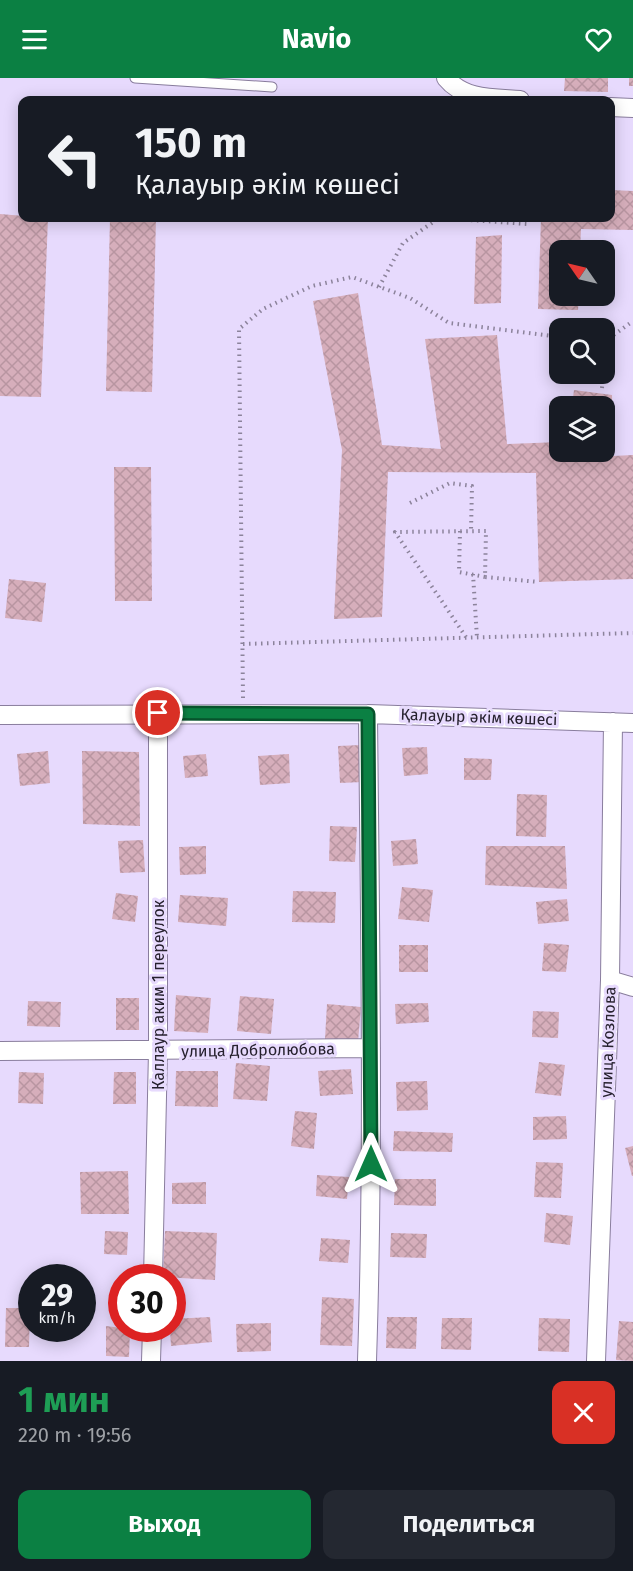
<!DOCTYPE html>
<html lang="ru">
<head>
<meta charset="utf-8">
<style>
  body { margin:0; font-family:"Fira Sans",sans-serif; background:#242831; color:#f1f3f6; height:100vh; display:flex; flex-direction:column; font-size:22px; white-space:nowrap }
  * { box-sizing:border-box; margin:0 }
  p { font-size:20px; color:#9ea1a6 }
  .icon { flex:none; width:33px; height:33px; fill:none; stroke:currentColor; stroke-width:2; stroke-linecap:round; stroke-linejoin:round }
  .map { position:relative; height:1283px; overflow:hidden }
  .drawer { display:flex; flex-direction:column; background:#171b24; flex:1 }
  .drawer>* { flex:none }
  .guide { position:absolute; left:18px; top:18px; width:597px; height:126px; border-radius:12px; box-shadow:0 3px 15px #0003; background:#171b24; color:#f1f3f6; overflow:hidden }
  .needle { width:39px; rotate:304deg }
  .tools { position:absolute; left:549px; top:162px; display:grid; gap:12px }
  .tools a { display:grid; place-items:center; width:66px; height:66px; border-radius:12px; background:#171b24; box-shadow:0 3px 15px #0003; font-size:30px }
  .speed { position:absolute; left:18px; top:1186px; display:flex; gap:12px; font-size:30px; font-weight:700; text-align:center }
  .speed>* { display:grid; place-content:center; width:78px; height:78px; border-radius:50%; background:#171b24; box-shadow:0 3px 15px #0003; line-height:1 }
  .speed small { font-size:15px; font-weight:400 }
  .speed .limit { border:9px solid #d22; background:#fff; color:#111 }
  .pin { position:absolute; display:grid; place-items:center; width:51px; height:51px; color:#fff; margin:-26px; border:3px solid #fff; border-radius:50%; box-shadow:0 2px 6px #0007 }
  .me { position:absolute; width:66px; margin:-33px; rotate:0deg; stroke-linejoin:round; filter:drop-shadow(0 0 4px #0008) }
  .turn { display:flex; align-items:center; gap:21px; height:126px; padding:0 18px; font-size:27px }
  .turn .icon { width:78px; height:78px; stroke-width:2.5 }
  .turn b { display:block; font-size:42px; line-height:51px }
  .round { display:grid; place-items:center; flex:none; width:63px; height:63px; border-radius:12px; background:#242831 }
  .headline { display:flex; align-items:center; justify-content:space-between; height:102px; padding:0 18px }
  h1 { font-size:36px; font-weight:700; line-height:45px; color:#1e9e55 }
  .cta { display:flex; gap:12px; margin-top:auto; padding:12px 18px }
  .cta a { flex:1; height:69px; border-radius:12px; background:#0b8043; color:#fff; font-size:24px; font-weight:700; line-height:69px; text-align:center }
  .cta a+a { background:#242831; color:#f1f3f6 }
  header { display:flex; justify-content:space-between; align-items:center; height:78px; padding:0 18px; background:#0b8043; color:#fff; font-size:27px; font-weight:700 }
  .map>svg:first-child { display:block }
  .building { fill:url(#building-cross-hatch) }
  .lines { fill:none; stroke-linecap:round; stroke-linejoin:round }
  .lane-casing { stroke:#897d9d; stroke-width:11 }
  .street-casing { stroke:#897d9d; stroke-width:20 }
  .path { stroke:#8c839b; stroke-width:4; stroke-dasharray:1.5 4.5; stroke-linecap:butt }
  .lane { stroke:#fff; stroke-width:9 }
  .street { stroke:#fff; stroke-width:18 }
  .route-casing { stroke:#07532c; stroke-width:15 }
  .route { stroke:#0b8043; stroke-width:10 }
  .labels { text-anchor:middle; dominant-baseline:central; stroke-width:6; stroke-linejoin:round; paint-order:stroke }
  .street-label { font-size:16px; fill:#26212e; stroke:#e7dafd }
</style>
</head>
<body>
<header><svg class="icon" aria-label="menu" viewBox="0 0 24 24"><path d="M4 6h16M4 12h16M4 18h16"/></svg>Navio<svg class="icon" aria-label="heart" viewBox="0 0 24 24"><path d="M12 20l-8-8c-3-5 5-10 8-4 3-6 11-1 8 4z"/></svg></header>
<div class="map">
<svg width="633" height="1283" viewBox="0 0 633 1283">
  <defs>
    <pattern id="building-cross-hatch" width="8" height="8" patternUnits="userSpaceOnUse" patternTransform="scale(1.5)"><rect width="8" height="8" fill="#d6aebb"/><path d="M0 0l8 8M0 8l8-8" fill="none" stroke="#b895a1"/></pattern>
  </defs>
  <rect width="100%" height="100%" fill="#e7dafd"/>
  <path class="building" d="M565 0H608V14L564 13Z
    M629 0H633V8H629Z
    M610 112 633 113V152L581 151 580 172H560V218H579L578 232 538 231 541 140H610Z
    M0 136 48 140 41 319 0 318Z
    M110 140H156L152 314 106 313Z
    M502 157 501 225 474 226 476 159Z
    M358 215 382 367 441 371 425 261 497 257 507 366 560 364V374H604V328H572L574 312 612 317 613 378 633 377V501L539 504 536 395 388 394 382 539 334 541 342 372 313 223Z
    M114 389H151L152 523H115Z
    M9 501 46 505 42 544 5 540Z
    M361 667 363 704 340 705 338 668Z
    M427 669 428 696 404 698 402 670Z
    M48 673 50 705 20 708 17 676Z
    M82 673 139 674 140 748 83 746Z
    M206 676 208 698 185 700 183 678Z
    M289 676 290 705 260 707 258 678Z
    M464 680 492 681 491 702H464Z
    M517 716 547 717 546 759 516 758Z
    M330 748 357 749 355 784 329 783Z
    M416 761 418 786 393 788 391 763Z
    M143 762 145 794 120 795 118 763Z
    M206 768V796L180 797 179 769Z
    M486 768H565L567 811 485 807Z
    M402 809 433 812 429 844 398 841Z
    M293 813 336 814 335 845 292 844Z
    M116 815 138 818 135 844 112 841Z
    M180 817 228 820 226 848 178 844Z
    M567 821 569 843 538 846 536 824Z
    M544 865 569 867 566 894 542 893Z
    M399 867H428V894H399Z
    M176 917 211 920 208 955 174 953Z
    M240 918 274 921 271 956 237 953Z
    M116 920H139V952H116Z
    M28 923 61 924 60 949 27 948Z
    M428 925 429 944 396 946 395 926Z
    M327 926 361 929 358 964 325 961Z
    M533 933 559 934 558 960 532 959Z
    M539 984 565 987 561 1018 535 1015Z
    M236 985 270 988 267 1023 233 1021Z
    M351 991 353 1016 320 1018 318 993Z
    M176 993H218V1029L175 1028Z
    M19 994 44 995 43 1026 18 1025Z
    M114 994H136V1026H113Z
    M427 1003 428 1032 397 1033 396 1004Z
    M295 1033 317 1035 314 1071 291 1068Z
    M566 1038 567 1061 533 1062V1039Z
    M394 1053 453 1055 452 1074 393 1073Z
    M633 1068V1098H632L625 1070Z
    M536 1084 563 1085 561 1120 534 1119Z
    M128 1093 129 1136H81L80 1094Z
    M317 1097 349 1099 347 1121 316 1118Z
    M395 1101H436V1128L394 1127Z
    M206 1104V1126H172V1105Z
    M546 1135 573 1138 570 1167 544 1164Z
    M105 1153 128 1154 127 1177 104 1176Z
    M165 1153 217 1155 215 1202 163 1199Z
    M391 1155 427 1156 426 1180 390 1179Z
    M321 1160 350 1162 348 1185 319 1183Z
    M322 1219 354 1221 352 1268 320 1267Z
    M6 1230H30L29 1269H5Z
    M210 1239 212 1264 171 1268 170 1251H172V1241Z
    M387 1239H417L416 1271 386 1270Z
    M442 1240H472L471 1272 441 1271Z
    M539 1240 570 1241 569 1274 538 1273Z
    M619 1243 633 1244V1283L616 1282Z
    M271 1245V1273L237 1274 236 1246Z
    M106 1248 130 1251 129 1279 106 1278Z"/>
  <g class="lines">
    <g class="lane-casing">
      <path id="lane" d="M135 0 272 9"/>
    </g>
    <g class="street-casing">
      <path id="street" d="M446 0C464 22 493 20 520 22
        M610 29 633 30
        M0 637 368 636 633 645
        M610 902 633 909
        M0 973 371 970
        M153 1200 158 973V635
        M151 1283 152 1251
        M367 1283C374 1067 370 851 368 636
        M596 1283 610 902 613 644"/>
    </g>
    <path class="path" d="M379 209 403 165 439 140 528 146
      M604 264 633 243
      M602 310 603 296
      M410 425 450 405 472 408 471 453
      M460 453 459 494 485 499
      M473 496 477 560
      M466 559 395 454 486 453 485 499 539 504
      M243 566 633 555
      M243 620 239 251 263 231 312 208 352 199 410 220 449 245 560 259"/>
    <use href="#lane" class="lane"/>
    <use href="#street" class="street"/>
  </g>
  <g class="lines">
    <g class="route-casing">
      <path id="route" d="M158 635 368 636 371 1086"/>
    </g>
    <use href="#route" class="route"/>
  </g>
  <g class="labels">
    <g class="street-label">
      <text transform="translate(479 639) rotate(2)">Қалауыр әкім көшесі</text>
      <text transform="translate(158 917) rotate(-90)">Каллаур аким 1 переулок</text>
      <text transform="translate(608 964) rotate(-88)">улица Козлова</text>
      <text transform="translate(258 972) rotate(-1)">улица Добролюбова</text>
    </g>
  </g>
</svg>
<div class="tools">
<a><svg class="needle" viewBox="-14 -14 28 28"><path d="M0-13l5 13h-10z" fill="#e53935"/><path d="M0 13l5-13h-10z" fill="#9ea1a6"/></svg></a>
<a><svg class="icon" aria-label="search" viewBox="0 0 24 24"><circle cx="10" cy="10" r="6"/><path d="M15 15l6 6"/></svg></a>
<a><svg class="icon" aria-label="layers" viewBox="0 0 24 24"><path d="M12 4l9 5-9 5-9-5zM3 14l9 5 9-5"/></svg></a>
</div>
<div class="speed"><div>29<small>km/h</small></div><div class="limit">30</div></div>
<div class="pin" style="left:158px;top:635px;background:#d93025"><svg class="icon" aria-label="arrive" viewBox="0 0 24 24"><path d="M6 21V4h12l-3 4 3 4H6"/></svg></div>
<svg class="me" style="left:371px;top:1086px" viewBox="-20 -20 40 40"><path d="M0-17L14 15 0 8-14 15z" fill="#0b8043" stroke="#fff" stroke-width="4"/></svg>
<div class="guide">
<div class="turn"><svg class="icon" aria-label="left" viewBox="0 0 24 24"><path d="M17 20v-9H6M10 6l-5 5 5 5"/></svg><div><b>150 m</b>Қалауыр әкім көшесі</div></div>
</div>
</div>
<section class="drawer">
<div class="headline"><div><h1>1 мин</h1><p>220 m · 19:56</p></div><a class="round" style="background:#d93025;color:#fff"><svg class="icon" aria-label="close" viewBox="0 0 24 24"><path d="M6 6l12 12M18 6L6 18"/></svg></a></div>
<div class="cta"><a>Выход</a><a>Поделиться</a></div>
</section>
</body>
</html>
